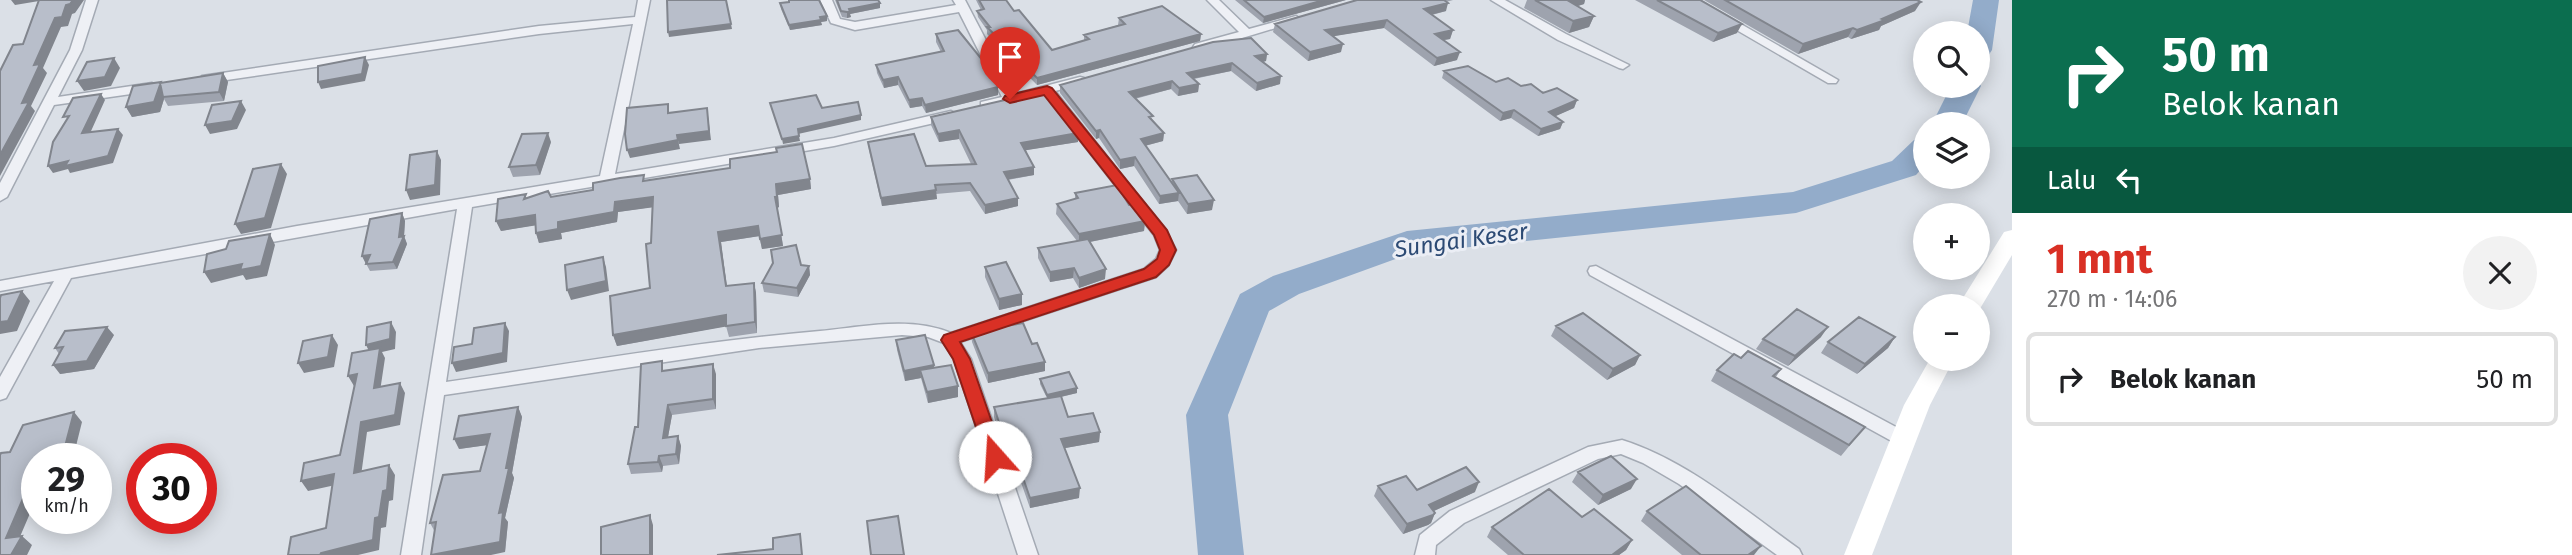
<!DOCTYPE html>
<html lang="id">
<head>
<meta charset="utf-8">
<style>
  body { margin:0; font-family:"Fira Sans",sans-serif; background:#f2f2f2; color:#202124; height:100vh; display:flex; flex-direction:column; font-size:26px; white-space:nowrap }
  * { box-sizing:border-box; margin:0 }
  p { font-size:23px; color:#757577 }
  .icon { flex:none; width:38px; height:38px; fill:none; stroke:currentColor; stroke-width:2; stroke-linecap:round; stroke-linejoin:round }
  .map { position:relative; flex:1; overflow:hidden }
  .panel { display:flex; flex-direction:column; background:#fff; width:560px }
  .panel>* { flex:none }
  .banner { background:#0b6e4f; color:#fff; overflow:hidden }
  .tools { position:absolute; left:1913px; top:21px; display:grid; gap:14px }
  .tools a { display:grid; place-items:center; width:77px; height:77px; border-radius:50%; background:#fff; box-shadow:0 4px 18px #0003; font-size:35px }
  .speed { position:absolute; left:21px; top:443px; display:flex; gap:14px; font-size:35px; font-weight:700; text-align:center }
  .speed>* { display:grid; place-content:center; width:91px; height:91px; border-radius:50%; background:#fff; box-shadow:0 4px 18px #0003; line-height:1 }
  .speed small { font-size:18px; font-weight:400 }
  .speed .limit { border:10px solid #d22; background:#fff; color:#111 }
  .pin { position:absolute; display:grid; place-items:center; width:60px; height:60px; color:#fff; margin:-72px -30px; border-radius:50% 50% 50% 0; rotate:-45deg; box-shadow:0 0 7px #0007 }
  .pin .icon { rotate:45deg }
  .me { position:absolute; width:77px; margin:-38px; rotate:341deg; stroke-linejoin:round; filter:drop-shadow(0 0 5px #0008) }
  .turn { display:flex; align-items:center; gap:24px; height:147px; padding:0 35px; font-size:32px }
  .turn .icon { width:91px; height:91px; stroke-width:2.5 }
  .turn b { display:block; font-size:49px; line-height:60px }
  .then { display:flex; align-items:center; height:66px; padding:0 35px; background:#0003; gap:14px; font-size:26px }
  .round { display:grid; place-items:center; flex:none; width:74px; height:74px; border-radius:37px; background:#f2f2f2 }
  .summary { display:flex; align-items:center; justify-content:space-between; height:119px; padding:0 35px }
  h1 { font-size:42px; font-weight:700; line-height:52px; color:#d93025 }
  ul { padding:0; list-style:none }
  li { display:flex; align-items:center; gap:21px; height:94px; margin:0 14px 10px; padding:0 21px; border:4px solid #e0e0e0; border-radius:10px }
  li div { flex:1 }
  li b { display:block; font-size:26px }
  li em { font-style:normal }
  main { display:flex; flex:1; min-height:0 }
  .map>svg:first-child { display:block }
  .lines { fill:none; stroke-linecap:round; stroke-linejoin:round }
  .river { fill:#93acca; fill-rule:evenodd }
  .street-casing { stroke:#a4aab4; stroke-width:3 }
  .street { fill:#eef0f5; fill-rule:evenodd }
  .secondary { fill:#fff; fill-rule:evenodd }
  .wall { fill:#9ea3ae }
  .shaded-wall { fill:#81858d }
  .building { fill:#b8beca; stroke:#81858d; stroke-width:2 }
  .route { fill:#d93025; stroke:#8d1f18; stroke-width:2 }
  .labels { text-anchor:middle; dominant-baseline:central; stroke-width:6; stroke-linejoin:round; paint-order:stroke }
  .water-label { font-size:23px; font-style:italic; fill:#2c4a74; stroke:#ebeef5 }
</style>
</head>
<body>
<main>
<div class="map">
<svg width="2012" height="555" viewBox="0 0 2012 555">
  <rect width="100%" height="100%" fill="#dbe0e7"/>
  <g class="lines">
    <path class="river" d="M1973 0H1999L1992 50 1988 56 1978 59V33H1967Z
      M1978 81 1981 86 1962 124H1932L1951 86H1978Z
      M1925 137V165L1916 175 1796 213 1412 253 1299 294 1269 311 1228 415 1244 555H1198L1186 415 1240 294 1273 276 1407 231 1793 192 1892 161 1914 140Z"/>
    <g class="street-casing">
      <path id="street" d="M86 0H98L82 50 58 97 152 83 158 87 152 91 54 105 7 197 0 201V183L70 50Z
        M638 0H650L615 174 834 138 951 111 958 115 956 118 834 146 472 207 446 382C570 364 695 342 820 331 863 327 909 316 951 333L1144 269 1156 259 1160 250 1154 235 1044 94 986 109 981 108V102L1002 97 959 12 855 30 831 23 820 0H832L840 19 855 22 956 5 953 0H965L1014 94 1080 77 1084 78V84L1055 91 1166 231 1176 250 1168 266 1156 277 960 342 971 359 1038 555H1018L954 359 944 343 928 337 902 335 759 348 444 395 421 555H401L457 209 71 278 6 398 0 400V377L54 281 0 291V281L297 226 600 176 633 24 539 34 206 83 200 79 202 76 539 26 635 17Z
        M1207 0H1219L1249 29 1296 16 1302 20 1199 51 1193 47 1195 44 1239 32Z
        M1491 0H1505L1566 34 1629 65 1623 69 1619 68 1558 40Z
        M1685 0H1699L1838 80 1836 83H1828Z
        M1596 266 1909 434 1912 439 1909 444 1903 446 1897 444 1590 275 1588 271 1590 267Z
        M1622 440C1688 461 1743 509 1799 549L1802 555H1777L1679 484 1643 463 1621 454 1598 459 1464 523 1436 545 1435 555H1415L1420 535 1450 511 1588 447Z"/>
    </g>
    <use href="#street" class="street"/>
    <path class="secondary" d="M2012 230V255L1978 312V306H1958L2004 232Z
      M1930 359H1954L1930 405 1872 555H1844L1904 405Z"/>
  </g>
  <path class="wall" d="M788 0H819L827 21 821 22 822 25 790 30 781 9 780 3 788 2Z
    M835 0H878L880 8 850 14 851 17 847 18 842 17Z
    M976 0H1006L1014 11 1052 50 1084 41V35L1118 25 1119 18 1201 34 1200 41 1037 85 987 34V30L978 17 977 11 981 10Z
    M1235 0H1346L1263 23Z
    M1357 0H1453L1446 2V11L1432 15 1453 30 1450 39 1443 40 1457 60 1434 66 1384 28 1333 36 1341 52 1308 61 1273 32 1275 24Z
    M1527 0H1585L1584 4 1578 6 1594 16 1589 27 1569 33 1524 8Z
    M1635 0H1700L1737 33 1713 42Z
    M1704 0H1917L1915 11 1881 26 1879 30 1851 39 1848 37 1798 54Z
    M936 34 998 95 926 113 922 106 910 108 898 85 884 88 877 73 876 65 941 52 936 42Z
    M1267 54 1266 61 1263 62 1280 84 1256 91 1231 71 1194 79 1199 84 1198 92 1178 96 1171 89 1135 99 1164 133 1163 141 1145 146 1172 182V179L1212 210 1187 214 1178 201 1159 204 1134 166 1120 169 1099 138 1096 139 1060 93V85Z
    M1444 71 1521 86 1577 100 1574 108 1555 116 1563 122 1560 129 1538 136 1511 118 1500 121 1442 78Z
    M223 73 228 82 224 101 168 106 164 99 160 112 132 117 126 107 161 83Z
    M931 117 1078 142 1026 150 1034 175 1008 180 1018 198V206L985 214 970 191 936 194 937 199 882 206 869 150 868 142 926 166 971 164 959 139 939 142 931 125Z
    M551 142 540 175 513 177 509 167Z
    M810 179 811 189 778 195 779 207 777 208 783 246 762 249 759 236 721 242 727 286 754 283 756 293 757 333 729 337 726 326 617 346 613 335 650 288 652 207 618 212 617 222 561 233 562 239 539 243 536 233 535 225 501 231 496 221 527 198 551 197 645 181Z
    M1075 193 1129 205 1145 221 1144 231 1090 242 1105 279 1079 288 1073 278 1050 282 1038 258V248L1077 241 1056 214 1057 204 1075 199Z
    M402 213 405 221 404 236 407 244 397 269 370 271 362 256Z
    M801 265 809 266 810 275 798 297 764 292 762 283Z
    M985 267 1022 294V305L999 310 985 277Z
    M1556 326 1640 355 1635 365 1607 380 1551 336Z
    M971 332 1032 344 1045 362V371L988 383 972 342Z
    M114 335 94 369 60 374 59 354 55 348Z
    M1821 337 1788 366 1756 349 1763 339Z
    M1895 337 1888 348 1857 374 1821 353 1828 342Z
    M896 340 934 365V368L958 397 928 403 921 378 905 381 897 350Z
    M1741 358 1781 369 1776 377 1865 427 1841 456 1711 381 1717 370Z
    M665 371 716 374V409L672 415 668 437 678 436 681 446 679 464 663 466 662 472 631 474 628 464 638 427Z
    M1040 379 1077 388V393L1061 397 1068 417 1100 432 1099 442 1065 448 1079 498 1030 508 1012 457 1007 458 994 417V407L1047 398 1040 384Z
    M518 407 522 417 512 473 514 478 505 518 508 522 505 552 435 532 430 523 480 471 487 445 459 449Z
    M1578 472 1631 489 1598 505 1572 482Z
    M1378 486 1417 490 1475 492 1434 511 1435 513 1431 523 1428 525 1403 534 1374 496Z
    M1647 511 1754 555H1682L1641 521Z
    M1582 517 1632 540 1626 550 1619 555H1508L1487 537 1492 527Z"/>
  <path class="shaded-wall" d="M11 0H45L15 5Z
    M73 0H84L75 13 72 14 68 26 61 27 43 68 47 73 31 106 35 111 0 176V155L22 103 34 65 55 18 66 5Z
    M1324 0H1346L1263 23 1264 17Z
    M1566 0H1585L1584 4 1562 11Z
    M1921 2 1915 11 1881 26 1879 30 1851 39 1857 30Z
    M880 3V8L850 14 851 17 847 18V12L849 9Z
    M1448 3 1446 11 1422 17 1424 9Z
    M827 16V21L821 22 822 25 790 30 789 25Z
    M1594 16 1589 27 1569 33 1573 21Z
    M1387 20 1384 28 1323 38 1325 30Z
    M731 24 732 29 669 37 668 32Z
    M1742 24 1737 33 1713 42 1718 33Z
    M1853 28 1848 37 1798 54 1803 44Z
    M1453 30 1450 39 1432 42 1435 34Z
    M1201 34 1200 41 1037 85V78Z
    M1343 44 1341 52 1308 61 1310 52Z
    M1460 52 1457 60 1434 66 1437 58Z
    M1267 54 1266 61 1254 64 1255 56Z
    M365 57 369 65 365 81 321 89 318 82Z
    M114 58 120 68 111 86 84 91 77 81Z
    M1232 63 1231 71 1186 80 1187 73Z
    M223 73 228 82 224 101 219 92Z
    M1281 76 1280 84 1256 91 1257 83Z
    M898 77V85L884 88 883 80Z
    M1172 81 1171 89 1128 100 1129 92Z
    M161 82 164 99 160 112 132 117 126 107Z
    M1199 84 1198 92 1178 96 1179 88Z
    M998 87V95L926 113 925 105Z
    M101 94 105 100 87 140 82 133Z
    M922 98V106L910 108 909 100Z
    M1577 100 1574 108 1547 120 1549 112Z
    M241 101 246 110 237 129 210 134 205 125Z
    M707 108 711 140 679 144 677 135Z
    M1514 110 1511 118 1500 121 1503 113Z
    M861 115V120L798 134V129Z
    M1563 122 1560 129 1538 136 1541 129Z
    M118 129 123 135 113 163 70 173 68 169 53 173 48 166Z
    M959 130V139L939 142 938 134Z
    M1100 130 1099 138 1096 139V131Z
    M548 133 551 142 540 175 536 165Z
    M1078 133V142L1021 151V143Z
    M1164 133 1163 141 1140 147 1141 139Z
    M799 136 800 141 783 144 782 139Z
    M678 140 680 149 630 158 627 150Z
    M437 151 441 160 440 195 410 200 406 190Z
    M1135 157 1134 166 1120 169V160Z
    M281 164 287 174 271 228 241 234 235 224Z
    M1034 167V175L1004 180V172Z
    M810 179 811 189 778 195 779 207 777 208 783 246 762 249 760 239 775 197 776 184Z
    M936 190 937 199 882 206 881 198Z
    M1179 193 1178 201 1159 204 1160 196Z
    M653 197 655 207 618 212 617 222 561 233 562 239 539 243 536 233 558 222 615 202Z
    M1018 198V206L985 214V205Z
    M1214 200 1212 210 1187 214 1188 204Z
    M402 213 405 221 404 236 407 244 397 269 393 262 399 237Z
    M535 215 538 225 501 231 496 221Z
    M1145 221 1144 231 1079 244V234Z
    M758 226 760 236 721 242 728 297 718 232Z
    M270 234 275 245 267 276 246 280 243 275 211 283 204 272Z
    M370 255 366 264 362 256Z
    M603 257 606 267 609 291 571 300 567 290Z
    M809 266 810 275 798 297 797 288Z
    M1074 268 1073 278 1050 282V272Z
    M1106 269 1105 279 1079 288V278Z
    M754 283 756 293 757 333 755 322Z
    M22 291 30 301 17 331 0 334V322Z
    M1022 294V305L999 310V299Z
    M726 315 729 326 617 346 613 335Z
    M391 322 396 332 395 349 382 352 385 358 379 398 374 388 371 355 366 345Z
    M505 323 509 331 507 362 456 372 452 363Z
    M107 327 114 335 94 369 60 374 53 365Z
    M1828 327 1821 337 1788 366 1795 356Z
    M332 335 338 345 334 367 304 373 298 363Z
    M1895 337 1888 348 1857 374 1865 364Z
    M1640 355 1635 365 1607 380 1613 369Z
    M1045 362V371L988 383V373Z
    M713 364 716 374V409L713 399Z
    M934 365 935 375 920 370 921 378 905 381 904 371Z
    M357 374 363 384 354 386 348 376Z
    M400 383 405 393 400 425 367 432 360 483 354 473 361 422Z
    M958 386V397L928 403 927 392Z
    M1077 388V393L1047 400V395Z
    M668 405 672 415 666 448 663 438Z
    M518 407 522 417 512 473 514 478 505 518 508 522 505 552 491 555H434L499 513 506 468Z
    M74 412 82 422 73 458H62Z
    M1100 432 1099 442 1060 449 1061 439Z
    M490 434 495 444 459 449 454 439Z
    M678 436 681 446 679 464 676 454Z
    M1012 446V457L1007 458V447Z
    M659 456 663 466 662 472 658 462Z
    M389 465 395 475 393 500 389 501 386 527 381 528 379 550 358 555H320L321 553 375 518Z
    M37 466V497L16 546 22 536 32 545 27 555H11L6 538Z
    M334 474 340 484 308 491 301 481Z
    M1637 479 1631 489 1598 505 1603 495Z
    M1479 482 1475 492 1425 515 1429 505Z
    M1080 488 1079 498 1030 508V498Z
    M1435 513 1431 523 1428 525 1403 534 1407 524Z
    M650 515 653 525V555H650Z
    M1632 540 1626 550 1619 555H1612Z
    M1761 546 1754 555H1748Z"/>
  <path class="building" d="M39 0H73L70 4 66 5 62 17 55 18 34 65 40 64 22 103 29 102 0 155V71L13 45 23 44Z
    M667 0H726L731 24 668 32Z
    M789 0H819L827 16 820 17 821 20 789 25 780 3 789 2Z
    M837 0H878L880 3 849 9 850 12H847L841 11Z
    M979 0H1006L1014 11 1019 10 1052 50 1089 39 1084 35 1125 24 1119 18 1162 6 1201 34 1037 78 987 27H990L977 11 984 9Z
    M1244 0H1324L1264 17Z
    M1357 0H1444L1448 3 1424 9 1453 30 1435 34 1460 52 1437 58 1387 20 1325 30 1343 44 1310 52 1275 24Z
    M1535 0H1567L1594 16 1573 21Z
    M1657 0H1700L1742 24 1718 33Z
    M1725 0H1917L1921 2 1882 19 1885 20 1857 30 1853 28 1803 44Z
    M958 30 988 67 998 87 925 105 922 98 909 100 898 77 883 80 876 65 944 51 936 34Z
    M1251 38 1267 54 1255 56 1281 76 1257 83 1232 63 1187 73 1199 84 1179 88 1172 81 1129 92 1153 116 1149 117 1164 133 1141 139 1179 193 1160 196 1135 157 1120 160 1100 130 1096 131 1060 85 1213 42Z
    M365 57 362 74 318 82V66Z
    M114 58 105 77 77 81 87 62Z
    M1468 66 1496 82 1508 78 1521 86 1531 84 1543 93 1557 88 1577 100 1549 112 1563 122 1541 129 1514 110 1503 113 1444 71Z
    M223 73 219 92 163 97 160 83Z
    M161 82 154 102 126 107 133 86Z
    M1044 91 1078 133 1021 143 1034 167 1004 172 1018 198 985 205 970 183 935 185 936 190 881 198 868 142 914 134 926 166 976 164 959 130 938 134 931 117Z
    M101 94 82 133 118 129 108 156 65 166 68 161 48 166 53 142 69 116 63 117 73 98Z
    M816 95 822 108 858 102 861 115 798 129 799 136 782 139 770 103Z
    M241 101 232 121 205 125 212 105Z
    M668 104V113L707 108 709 131 677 135 678 140 627 150 625 134 627 108Z
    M548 133 536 165 509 167 522 134Z
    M802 144 810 179 776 184 777 197H775L782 235 760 239 758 226 718 232 726 286 754 283 755 322 726 326V315L613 335 610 296 650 288 646 244 651 243 653 197 615 202 614 212 558 222V229L536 233 535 215 496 221 498 199 526 194 524 199 548 191 551 197 593 190V183L620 178 644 175 643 181 730 168V159L777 152 776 148Z
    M437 151 435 185 406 190 410 155Z
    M281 164 265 218 235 224 253 169Z
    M1197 175 1214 200 1188 204 1172 179Z
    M1117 185 1129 205 1134 204 1145 221 1079 234 1057 204 1078 198 1075 193Z
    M402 213 399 237 404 236 393 262 366 264 370 255 362 256 370 219Z
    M270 234 261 266 240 270 242 264 204 272 207 254 226 249 229 241Z
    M1088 239 1106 269 1079 278 1074 268 1050 272 1038 248Z
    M796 245 801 265 809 266 797 288 762 283 773 263 771 250Z
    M603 257 606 281 567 290 565 265Z
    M1006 262 1022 294 999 299 985 267Z
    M22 291 8 321 0 322V298L1 295Z
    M1797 309 1828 327 1795 356 1763 339Z
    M1583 313 1640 355 1613 369 1556 326Z
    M1859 317 1895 337 1865 364 1828 342Z
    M391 322 390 339 366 345 367 327Z
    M505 323 503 353 452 363 454 347 472 344 474 328Z
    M1023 323 1032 344 1037 343 1045 362 988 373 971 332Z
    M107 327 87 361 53 365 63 347 55 348 65 331Z
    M332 335 328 357 298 363 303 341Z
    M925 335 934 365 904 371 896 340Z
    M380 348 374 388 400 383 395 415 361 422 354 473 389 465 387 490 383 491 379 517 375 518 373 540 321 553 320 555H288L291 537 326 528 334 474 301 481 304 463 340 455 357 374 348 376 352 353Z
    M1748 351 1781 369 1773 376 1865 427 1849 445 1717 370 1734 354 1741 358Z
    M662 361V371L713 364V399L668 405 663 438 678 436 676 454 659 456 658 462 628 464 635 427H638L641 364Z
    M951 365 958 386 927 392 920 370Z
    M1069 372 1077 388 1047 395 1040 379Z
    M1061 396 1068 417 1093 413 1100 432 1061 439 1080 488 1030 498 1012 446 1007 447 994 407Z
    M518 407 506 468H509L499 513 503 512 500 542 431 555 436 522 430 523 443 475 480 471 490 434 454 439 459 416Z
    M74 412 62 458H37V466L6 538 22 536 11 555H0V455L1 453 10 452 23 425Z
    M1611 456 1637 479 1603 495 1578 472Z
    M1466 467 1479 482 1429 505 1435 513 1433 515 1407 524 1378 486 1406 476 1417 490Z
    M1686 486 1761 546 1748 555H1701L1647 511Z
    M1549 489 1582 517 1594 509 1632 540 1612 555H1524L1492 527Z
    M650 515V555H601V527Z
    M898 516 904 555H871L867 521Z
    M800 534 802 555H717L773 549V538Z"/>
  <path class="route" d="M1047 86 1052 88 1167 230 1176 250 1169 265 1156 277 960 342 970 359 1004 457 1002 462 995 464 988 462 986 457 953 359 941 340 944 335 1144 269 1157 259 1160 250 1154 235 1044 95 1010 103 1003 99 1005 96Z"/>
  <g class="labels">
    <g class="water-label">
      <text transform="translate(1461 240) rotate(-8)">Sungai Keser</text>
    </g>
  </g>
</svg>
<div class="tools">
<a><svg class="icon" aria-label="search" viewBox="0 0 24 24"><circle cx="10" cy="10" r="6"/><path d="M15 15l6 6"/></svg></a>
<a><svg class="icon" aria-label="layers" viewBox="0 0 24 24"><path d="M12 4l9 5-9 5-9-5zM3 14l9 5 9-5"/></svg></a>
<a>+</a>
<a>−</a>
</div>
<div class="speed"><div>29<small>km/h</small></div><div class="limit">30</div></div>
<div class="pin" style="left:1010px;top:99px;background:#d93025"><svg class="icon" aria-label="arrive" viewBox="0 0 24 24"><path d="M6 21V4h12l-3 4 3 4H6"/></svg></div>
<svg class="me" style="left:995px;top:457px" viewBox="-20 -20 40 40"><circle r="19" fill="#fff"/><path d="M0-13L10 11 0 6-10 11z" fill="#d93025"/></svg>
</div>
<section class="panel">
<div class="banner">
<div class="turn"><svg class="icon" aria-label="right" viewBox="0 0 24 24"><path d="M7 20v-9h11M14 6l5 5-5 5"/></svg><div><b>50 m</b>Belok kanan</div></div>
<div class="then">Lalu<svg class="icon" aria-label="left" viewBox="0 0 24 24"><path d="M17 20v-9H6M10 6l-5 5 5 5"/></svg></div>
</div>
<div class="summary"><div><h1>1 mnt</h1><p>270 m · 14:06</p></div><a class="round"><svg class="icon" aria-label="close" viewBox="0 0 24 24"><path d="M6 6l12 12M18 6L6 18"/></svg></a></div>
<ul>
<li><svg class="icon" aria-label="right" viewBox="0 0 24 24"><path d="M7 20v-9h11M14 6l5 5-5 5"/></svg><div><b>Belok kanan</b></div><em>50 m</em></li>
</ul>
</section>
</main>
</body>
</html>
